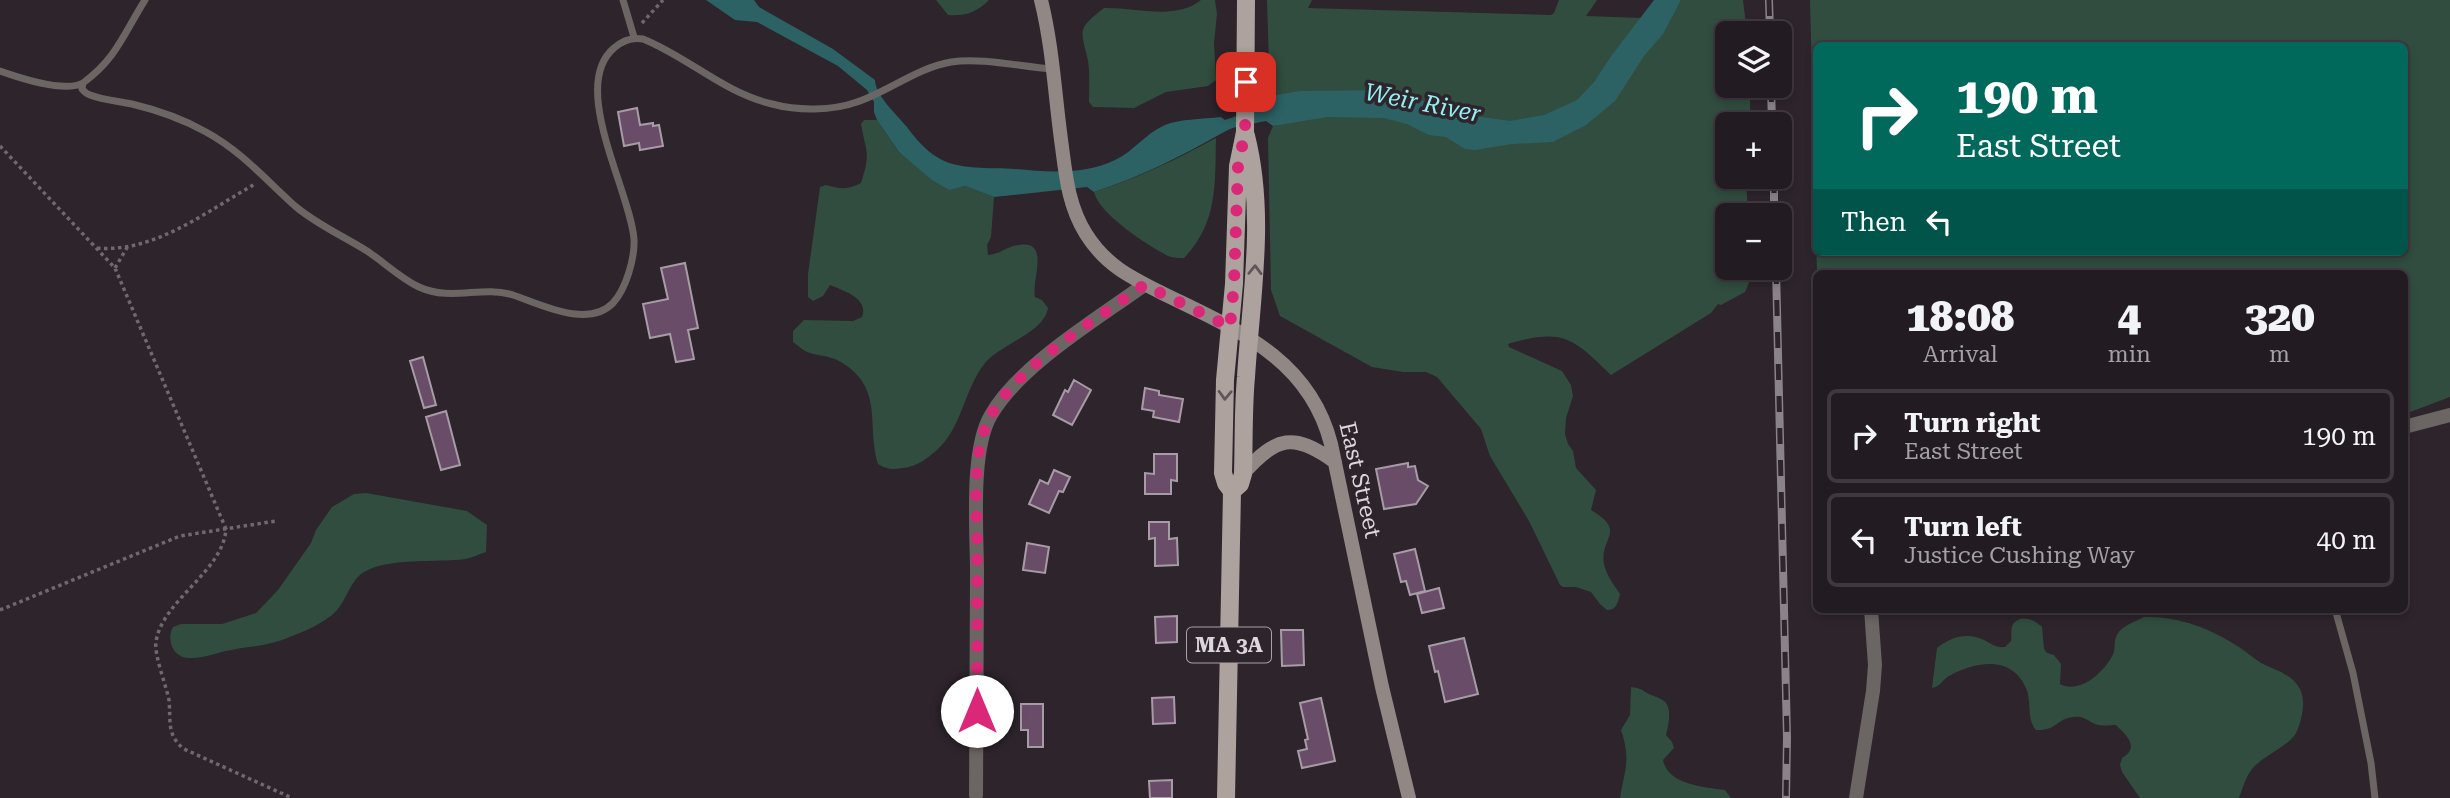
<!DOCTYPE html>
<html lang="en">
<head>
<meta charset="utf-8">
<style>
  body { margin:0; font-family:"Roboto Serif",serif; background:#2e282e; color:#f1f3f6; height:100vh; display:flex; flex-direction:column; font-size:26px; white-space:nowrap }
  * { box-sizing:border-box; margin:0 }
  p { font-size:23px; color:#a2a1a5 }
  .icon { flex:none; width:38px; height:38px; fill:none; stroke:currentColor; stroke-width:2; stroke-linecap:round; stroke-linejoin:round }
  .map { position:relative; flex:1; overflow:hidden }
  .details { position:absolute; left:1813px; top:270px; width:595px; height:343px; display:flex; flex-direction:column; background:#221b21; border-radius:10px; box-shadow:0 4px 10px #0003,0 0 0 2px #3f393f }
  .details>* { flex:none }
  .hud { position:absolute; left:1813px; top:42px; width:595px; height:214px; border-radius:10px; box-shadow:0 4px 10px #0003,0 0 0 2px #3f393f; background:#00695c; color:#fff; overflow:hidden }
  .controls { position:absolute; left:1715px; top:21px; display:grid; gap:14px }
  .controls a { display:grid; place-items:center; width:77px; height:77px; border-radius:10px; background:#221b21; box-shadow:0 4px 10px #0003,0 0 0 2px #3f393f; font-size:35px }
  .pin { position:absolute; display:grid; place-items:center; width:60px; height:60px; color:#fff; margin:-30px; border-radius:14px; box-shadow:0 4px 10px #0006 }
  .me { position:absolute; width:77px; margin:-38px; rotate:0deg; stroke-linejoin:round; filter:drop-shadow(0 0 5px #0008) }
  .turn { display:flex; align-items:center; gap:24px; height:147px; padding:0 28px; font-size:32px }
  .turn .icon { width:91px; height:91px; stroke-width:2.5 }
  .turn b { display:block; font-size:49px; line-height:60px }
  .then { display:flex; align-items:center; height:66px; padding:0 28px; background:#0003; gap:14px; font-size:26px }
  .eta { display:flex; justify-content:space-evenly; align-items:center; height:119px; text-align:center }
  .eta b { font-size:42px; font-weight:800; line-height:49px }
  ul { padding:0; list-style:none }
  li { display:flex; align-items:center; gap:21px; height:94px; margin:0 14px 10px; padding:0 14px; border:4px solid #3f393f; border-radius:10px }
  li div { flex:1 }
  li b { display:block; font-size:26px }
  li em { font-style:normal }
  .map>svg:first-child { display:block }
  .green { fill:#304d3f; fill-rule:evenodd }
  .water { fill:#2c6264 }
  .building { fill:#694c68; stroke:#a79ca6; stroke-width:2 }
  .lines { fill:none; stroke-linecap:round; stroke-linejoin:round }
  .path { stroke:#70686f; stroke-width:3.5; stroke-dasharray:3.5 3.5; stroke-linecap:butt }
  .service { stroke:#6b6563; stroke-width:7 }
  .minor { stroke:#6b6563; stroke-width:14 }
  .secondary { stroke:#918784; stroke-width:14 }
  .primary { stroke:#aea29e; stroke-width:18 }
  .rail-casing { stroke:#8a8389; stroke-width:8 }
  .rail { stroke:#2d242c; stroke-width:5; stroke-dasharray:16; stroke-linecap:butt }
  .oneway { stroke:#61565a }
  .route { stroke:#db2777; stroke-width:12; stroke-dasharray:0 21.6 }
  .labels { text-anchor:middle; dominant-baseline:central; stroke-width:7; stroke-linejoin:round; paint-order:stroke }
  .shield { fill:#2d242c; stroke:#a8a1a7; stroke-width:2 }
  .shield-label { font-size:21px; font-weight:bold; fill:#ddd7dc }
  .street-label { font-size:23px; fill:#ddd7dc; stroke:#2d242c }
  .water-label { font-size:24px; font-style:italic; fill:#94eff1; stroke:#2d242c }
</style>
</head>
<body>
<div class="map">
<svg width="2450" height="798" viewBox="0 0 2450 798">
  <rect width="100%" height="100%" fill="#2d242c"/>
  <path class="green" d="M936 0H989C976 13 965 16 948 15Z
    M1201 0H1215L1217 14 1214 43 1216 80 1208 86 1166 92 1134 108 1093 107 1089 102C1089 89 1090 74 1088 61 1081 29 1076 30 1104 8 1135 7 1175 21 1201 0Z
    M1267 0H1312L1308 8 1551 15 1554 13 1559 0H1597L1586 16 1670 19 1681 0H1743L1747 33H1727V86H1750V121L1749 124H1727V177H1746L1748 215H1727V268H1747L1750 280 1745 292 1721 305 1718 304 1711 313 1611 375C1572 337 1563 328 1508 344L1509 347 1562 371 1571 385 1573 396 1566 418 1565 434 1568 444 1573 451 1576 468 1596 490 1591 510C1628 532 1599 537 1604 564 1606 575 1614 585 1620 594 1618 602 1617 610 1607 610L1600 604 1591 592 1576 587H1563L1560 585 1529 521 1490 456 1481 429 1437 377 1426 372H1403L1372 367 1280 316 1271 290 1268 138 1273 126 1277 125V95L1270 96Z
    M1810 0H2450V397L2405 414 2404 273H1817ZM1816 46H2404V252H1816Z
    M864 120H877L899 152 949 189 965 186 994 197 991 237 987 245 988 255C999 255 1007 246 1019 245 1051 240 1031 281 1035 297L1042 300 1048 308C1044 333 1001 344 985 363 963 391 963 427 936 451 926 459 920 464 909 467 897 469 888 471 878 464 866 424 885 387 839 361 828 355 817 356 807 352 802 350 798 345 793 342V331L804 320 853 321 862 317C869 298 844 291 830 285L823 296 813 301 808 297V274L820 187 826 185C840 189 848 190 861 183 871 152 866 153 861 124Z
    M1216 138C1215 183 1218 223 1184 258 1179 258 1173 258 1168 256 1147 245 1099 214 1094 192 1136 179 1177 159 1216 138Z
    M366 493 467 511 487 525 486 552C479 554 472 558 465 559 437 563 390 557 364 572 349 581 346 604 332 615 317 627 296 635 279 641 263 646 247 647 231 650 218 652 203 659 189 658 173 658 166 640 173 627L181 624H222L256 613 278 590 311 543 316 530 332 507 354 494Z
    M2144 617C2178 616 2210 628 2239 647 2247 652 2253 658 2261 663 2275 670 2292 674 2300 689 2306 701 2302 720 2297 731 2292 745 2262 756 2252 769 2245 778 2243 788 2239 798H2140L2122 772 2120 765 2122 758C2140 747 2127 736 2116 725 2109 725 2100 727 2093 723 2085 719 2083 716 2073 717 2056 719 2057 731 2036 730 2026 719 2032 701 2026 688 2012 655 1975 661 1949 676 1942 680 1940 687 1932 688L1937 648C1951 637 1967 632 1984 640 1992 644 1996 648 2005 647L2011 641C2012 636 2010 627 2014 623 2022 614 2035 620 2042 627L2044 649 2047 653 2054 655 2061 664 2060 684C2080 695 2107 670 2114 652 2115 647 2114 640 2117 635 2122 625 2135 622 2144 617Z
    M1631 687C1639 688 1641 689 1647 693 1652 696 1659 697 1664 701 1673 708 1668 726 1666 735L1672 742 1674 748 1663 760C1668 785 1704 787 1725 790L1731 798H1620C1625 768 1631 760 1621 730L1630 715Z"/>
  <path class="water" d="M706 0H754L759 7 833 49 875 80C875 95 897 115 907 127 915 138 925 150 937 157 958 171 992 167 1015 169 1047 172 1085 175 1115 160 1133 152 1145 134 1163 126 1176 119 1205 119 1221 117L1225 120 1265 106 1270 96 1301 91 1396 90 1440 108 1475 116 1510 121 1544 115 1577 100 1594 82 1612 55 1654 0H1681L1663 34 1644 56 1615 101 1586 125 1553 142 1512 144 1475 150 1465 149 1446 137 1429 135 1407 124 1384 118 1327 117 1273 126 1266 121C1253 124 1235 125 1224 132 1182 156 1140 177 1094 192L1087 187 994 197 965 186 949 190 932 180 899 152 877 120 874 112V102L867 90 838 66 757 22 735 20Z"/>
  <path class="building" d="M637 108 640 125 653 123V126L659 125 663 146 640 150 639 143 624 146 618 112Z
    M685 263 698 328 688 330 694 359 676 362 670 334 650 338 643 304 668 299 661 268Z
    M423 357 436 405 424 408 410 361Z
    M1074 380 1091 390 1072 425 1053 415 1065 390 1068 392Z
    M1145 388 1159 391V395L1183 399 1179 422 1153 417 1154 411 1142 409Z
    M446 411 460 465 441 470 426 417Z
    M1154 454H1177V481L1171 480V494H1145V473L1154 474Z
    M1408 463V467L1415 466 1418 480 1428 486 1416 504 1384 509 1376 469Z
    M1054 470 1070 477 1063 492 1059 491 1049 513 1029 504 1040 480 1048 484Z
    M1149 522H1169V539L1177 538 1178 565 1155 566V538L1149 539Z
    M1027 543 1049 547 1045 573 1023 570Z
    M1415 549 1425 591 1410 595 1406 581 1401 582 1394 554Z
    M1439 588 1444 608 1422 613 1417 594Z
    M1177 616V642L1156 643 1155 617Z
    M1281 630H1303L1304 665 1282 666Z
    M1464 638 1478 694 1445 702 1438 671 1435 672 1429 646Z
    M1174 697 1175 723 1153 724 1152 698Z
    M1321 698 1335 761 1302 768 1298 751 1307 749 1305 740 1308 739 1300 703Z
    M1021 704H1043V747H1028V730H1021Z
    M1172 780V798H1150L1149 781Z"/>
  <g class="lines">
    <path class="path" d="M642 23 663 0
      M0 146 115 268 226 529C223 572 162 600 156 642 154 655 166 685 169 700 171 720 166 735 184 749L292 798
      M97 248C155 253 207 211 255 184
      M115 268 128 246
      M0 610 180 536 276 521"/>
    <path class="service" d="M623 0 634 37
      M0 71C20 78 64 93 83 83L82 89C86 93 85 93 90 95 103 100 118 101 132 104 157 110 183 119 206 132 241 151 265 179 295 206 316 224 343 236 367 251 384 262 400 278 419 287 452 302 481 285 513 295 540 304 588 329 613 303 626 289 635 258 634 239 630 190 569 86 614 48 623 40 632 37 643 39 688 57 724 93 772 104 798 111 832 111 857 102 889 91 917 68 951 62 981 57 1022 67 1052 69
      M83 83C117 58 124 33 145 0
      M2335 609 2353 673 2371 763 2375 798"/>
    <path class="minor" d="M2404 427 2450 415
      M976 795C977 721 977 647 977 572 977 531 970 450 991 415 1020 365 1096 320 1144 285
      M1856 798 1873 691 1875 665 1871 609"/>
    <path class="secondary" d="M1041 0C1053 48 1055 98 1062 147 1066 178 1069 207 1086 234 1106 266 1132 278 1164 294 1237 330 1309 358 1331 444L1382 687 1409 798
      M1243 474C1276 436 1294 432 1335 462"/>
    <path class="primary" d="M1232 491 1240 484 1243 474C1244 442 1243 409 1246 377 1251 297 1266 215 1246 136
      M1226 798 1232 491 1226 483 1223 473 1225 380 1234 284 1238 166 1245 132 1246 0"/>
    <g class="rail-casing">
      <path id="rail" d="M1769 0 1770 33
        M1771 86 1772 124
        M1774 177V215
        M1776 268 1787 737 1786 798"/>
    </g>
    <use href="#rail" class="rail"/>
  </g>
  <defs><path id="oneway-chevron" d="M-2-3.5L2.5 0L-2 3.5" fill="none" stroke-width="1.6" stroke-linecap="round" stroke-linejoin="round" transform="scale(1.75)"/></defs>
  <g class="oneway">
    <use href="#oneway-chevron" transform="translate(1255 270) rotate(-89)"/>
    <use href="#oneway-chevron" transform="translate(1225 395) rotate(92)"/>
  </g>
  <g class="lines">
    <path class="route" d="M977 711C977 656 977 601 977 546 977 508 971 449 991 415 1019 365 1097 319 1144 285L1230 327 1234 284 1238 166 1245 132 1246 82"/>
  </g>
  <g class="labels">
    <rect class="shield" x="1187" y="627.5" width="84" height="35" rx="5"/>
    <g class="shield-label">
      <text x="1229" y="645">MA 3A</text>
    </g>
    <g class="street-label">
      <text transform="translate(1360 480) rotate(77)">East Street</text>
    </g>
    <g class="water-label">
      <text transform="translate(1423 103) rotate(11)">Weir River</text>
    </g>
  </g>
</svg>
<div class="controls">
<a><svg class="icon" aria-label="layers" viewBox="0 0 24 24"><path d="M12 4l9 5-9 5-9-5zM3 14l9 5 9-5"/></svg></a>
<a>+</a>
<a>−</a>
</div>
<div class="pin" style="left:1246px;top:82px;background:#d93025"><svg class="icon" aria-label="arrive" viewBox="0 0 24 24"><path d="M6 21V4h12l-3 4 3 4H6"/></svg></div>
<svg class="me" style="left:977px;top:711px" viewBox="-20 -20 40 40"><circle r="19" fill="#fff"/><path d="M0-13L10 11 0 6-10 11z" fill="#db2777"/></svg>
<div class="hud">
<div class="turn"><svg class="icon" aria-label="right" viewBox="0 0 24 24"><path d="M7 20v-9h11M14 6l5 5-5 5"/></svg><div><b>190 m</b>East Street</div></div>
<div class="then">Then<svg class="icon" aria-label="left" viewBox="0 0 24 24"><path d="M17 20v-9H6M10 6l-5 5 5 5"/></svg></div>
</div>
<section class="details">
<div class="eta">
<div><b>18:08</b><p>Arrival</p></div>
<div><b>4</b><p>min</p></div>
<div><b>320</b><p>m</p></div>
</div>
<ul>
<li><svg class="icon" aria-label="right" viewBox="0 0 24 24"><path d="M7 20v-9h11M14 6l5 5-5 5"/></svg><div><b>Turn right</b><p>East Street</p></div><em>190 m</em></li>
<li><svg class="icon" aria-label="left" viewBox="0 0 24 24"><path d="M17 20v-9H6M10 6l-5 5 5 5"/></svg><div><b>Turn left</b><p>Justice Cushing Way</p></div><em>40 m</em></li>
</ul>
</section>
</div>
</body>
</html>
